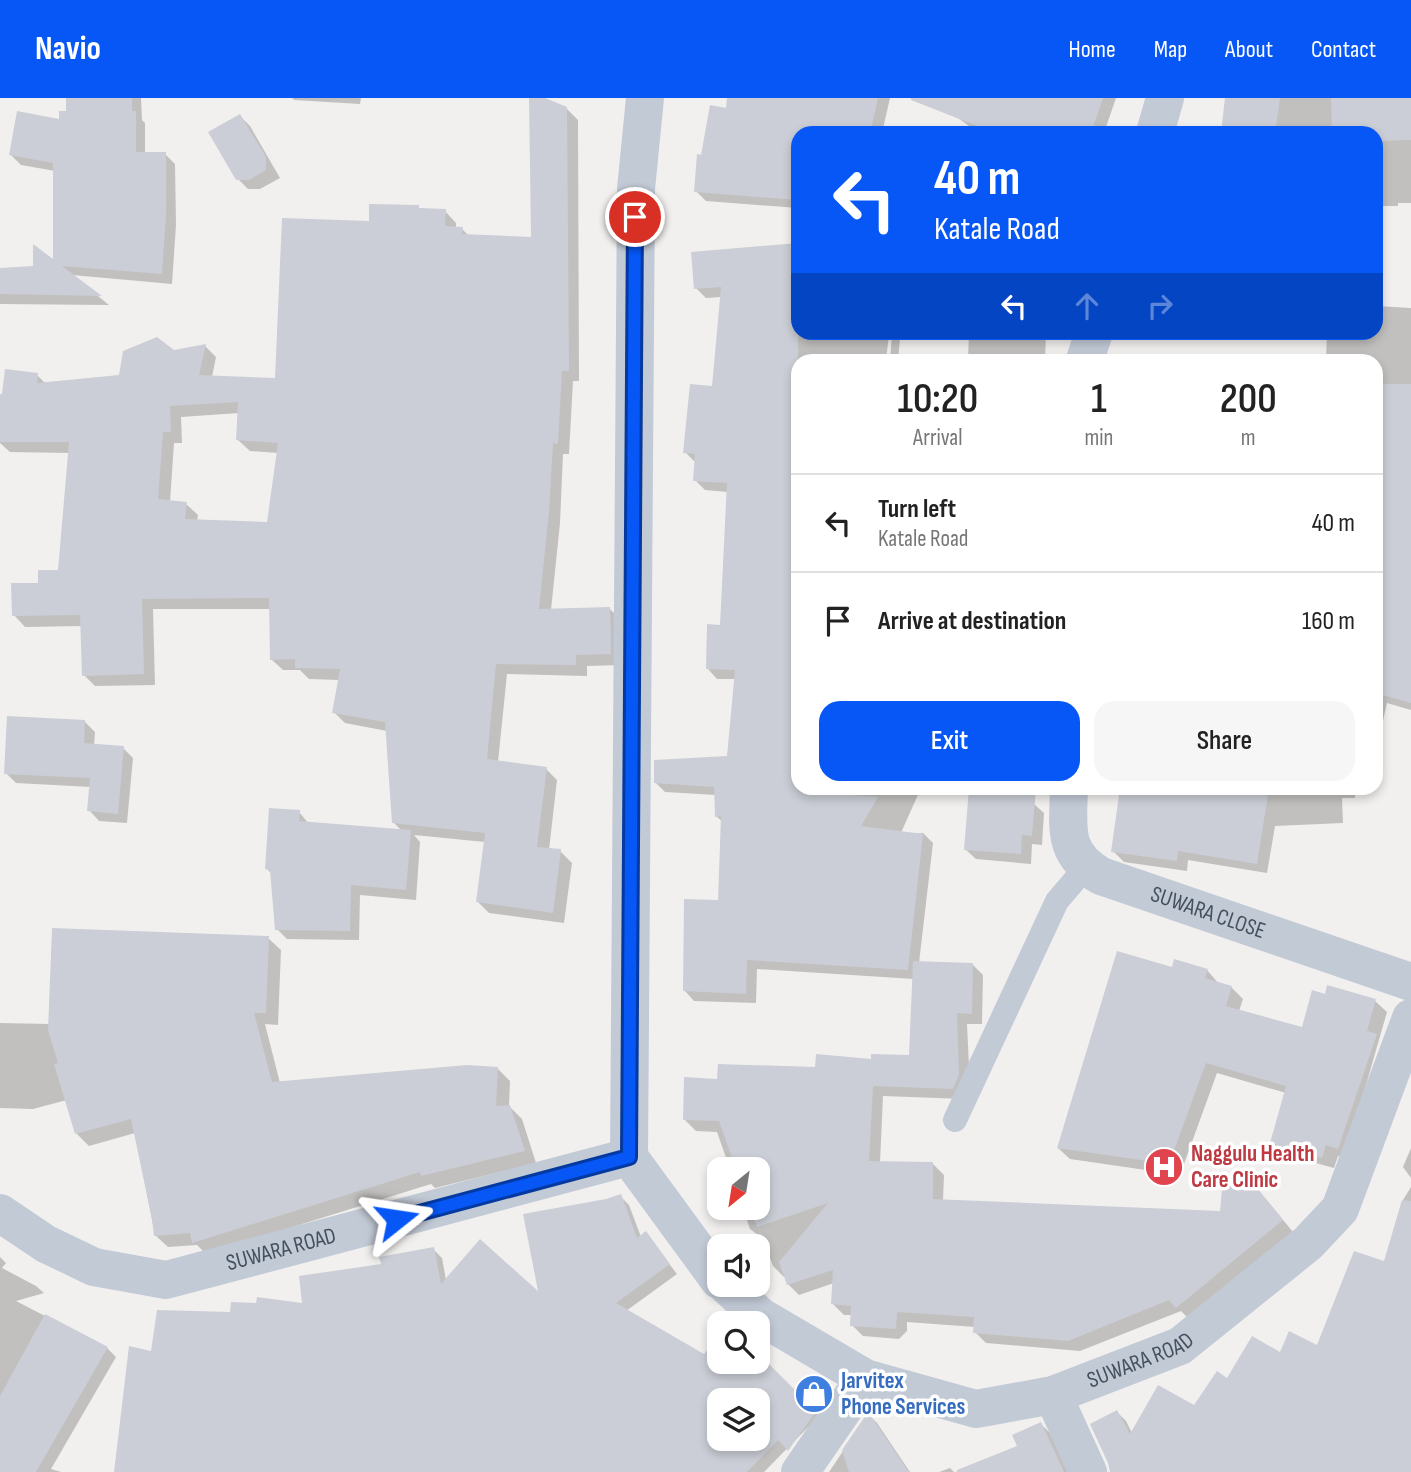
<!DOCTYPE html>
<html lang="en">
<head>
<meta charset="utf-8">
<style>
  body { margin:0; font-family:"Sofia Sans Condensed",sans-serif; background:#f6f6f6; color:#222; height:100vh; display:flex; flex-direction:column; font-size:26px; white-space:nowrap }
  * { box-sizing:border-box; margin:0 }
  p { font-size:23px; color:#767676 }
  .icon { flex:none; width:38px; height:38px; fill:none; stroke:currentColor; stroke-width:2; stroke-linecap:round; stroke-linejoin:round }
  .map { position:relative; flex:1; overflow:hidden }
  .drawer { position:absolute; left:791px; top:256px; width:592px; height:441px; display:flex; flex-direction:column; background:#fff; border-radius:21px; box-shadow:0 4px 10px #0003 }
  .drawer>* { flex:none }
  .top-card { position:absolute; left:791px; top:28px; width:592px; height:214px; border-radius:21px; box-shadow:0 4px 10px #0003; background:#0657f6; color:#fff; overflow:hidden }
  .needle { width:46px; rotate:210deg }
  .buttons { position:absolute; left:707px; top:1059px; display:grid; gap:14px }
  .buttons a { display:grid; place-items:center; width:63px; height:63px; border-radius:14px; background:#fff; box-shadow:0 4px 10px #0003; font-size:35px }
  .pin { position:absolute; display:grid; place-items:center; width:60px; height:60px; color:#fff; margin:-30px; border:4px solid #fff; border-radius:50%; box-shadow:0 2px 7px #0007 }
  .me { position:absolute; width:77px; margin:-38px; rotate:75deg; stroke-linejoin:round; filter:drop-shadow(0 0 5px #0008) }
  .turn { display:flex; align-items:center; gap:24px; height:147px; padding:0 28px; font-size:32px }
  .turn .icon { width:91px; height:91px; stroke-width:2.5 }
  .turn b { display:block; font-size:49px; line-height:60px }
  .lanes { display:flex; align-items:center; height:66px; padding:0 28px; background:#0003; justify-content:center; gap:35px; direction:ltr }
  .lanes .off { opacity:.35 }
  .eta { display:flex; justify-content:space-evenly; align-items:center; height:119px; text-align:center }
  .eta b { font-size:42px; font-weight:600; line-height:49px }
  .button { display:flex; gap:14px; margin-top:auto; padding:14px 28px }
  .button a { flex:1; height:80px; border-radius:21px; background:#0657f6; color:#fff; font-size:28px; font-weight:600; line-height:80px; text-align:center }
  .button a+a { background:#f6f6f6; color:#222 }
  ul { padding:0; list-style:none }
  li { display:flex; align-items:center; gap:21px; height:98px; padding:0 28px; border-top:2px solid #e0e0e0 }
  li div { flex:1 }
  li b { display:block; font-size:26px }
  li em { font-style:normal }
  header { display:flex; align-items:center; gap:42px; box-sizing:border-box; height:98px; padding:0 35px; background:#0657f6; color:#fff }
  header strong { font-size:33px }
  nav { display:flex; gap:38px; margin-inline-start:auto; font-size:24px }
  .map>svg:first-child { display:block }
  .shadow { fill:#0003; fill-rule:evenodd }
  .building { fill:#cbced6; fill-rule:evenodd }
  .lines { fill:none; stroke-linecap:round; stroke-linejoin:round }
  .service { stroke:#c2cad6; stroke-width:24 }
  .minor { stroke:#c2cad6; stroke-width:38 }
  .route-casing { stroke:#0439a0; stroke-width:18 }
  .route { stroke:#0657f6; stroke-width:12 }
  .labels { text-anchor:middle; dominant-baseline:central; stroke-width:7; stroke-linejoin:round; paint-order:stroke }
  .street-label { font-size:23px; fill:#45505f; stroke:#fff }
  .health-label { font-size:23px; font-weight:bold; fill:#be3a42; stroke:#fff; text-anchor:start }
  .shop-label { font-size:23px; font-weight:bold; fill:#366cbe; stroke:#fff; text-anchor:start }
</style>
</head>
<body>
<header>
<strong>Navio</strong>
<nav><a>Home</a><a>Map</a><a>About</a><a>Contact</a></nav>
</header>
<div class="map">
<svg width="1411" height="1374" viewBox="0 0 1411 1374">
  <rect width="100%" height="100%" fill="#f2f0ef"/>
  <path class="shadow" d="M67 0H141L142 22 145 25V56H165L175 66 176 127 172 186 72 177 109 207 0 206V172L35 169 55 164V73L21 67 11 57 61 23 68 15Z
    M292 0H361L360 6 294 2Z
    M531 0H541L566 10 578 22 579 283H573L569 356H563L560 425 551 512 609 510 621 522V567L587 568V578L507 576 498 664 546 671 557 682 549 752 560 753 572 765 564 825 489 815 478 804 485 744 414 737 420 744 416 802 360 797 359 842 287 841 277 831 272 776 267 771 299 714 309 726 402 733 394 725 387 633 345 625 334 614 339 582 309 581 300 572H283L271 561V511H153L155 587 95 588 84 577 82 528 25 529 14 517 40 486 59 473 70 355 10 354 0 345V297L37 277 46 286 120 279 173 254 205 248 216 259 212 279 277 282 370 125 418 109 421 112 445 113 456 125V130L462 131 469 138 533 141ZM239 315 238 342 250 353 278 355 269 426 197 424 198 417 186 406 170 404 174 345H182L181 319Z
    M784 0H890L882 35H798V110L706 103 696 93 702 59 779 22Z
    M955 0H1116L1104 35H972L973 31 958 20Z
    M1227 0H1411V105H1398V108H1376V35H1223Z
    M240 18 250 28 280 80 260 91H248L238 81Z
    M798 147V234H894L900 241 898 262H890L892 237H889L886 262H798V690H921L900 737 923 735 933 745 919 865 972 866 983 877 982 926H967L970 989 964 1001 883 998 880 1065 933 1066 944 1077 943 1103 1222 1115 1256 1089 1293 1134 1188 1220 1181 1213 1080 1253 986 1245 975 1234V1229L907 1224V1233L899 1241 863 1238 852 1227V1217H844L833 1206 834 1185 799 1197 788 1186 786 1178 784 1179 773 1168 763 1141 750 1131 743 1110H758V1071H730L717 1034 696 1033 685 1022 719 982 911 959 914 881 757 871 756 905 694 903 685 893 720 804 723 724 716 718V697L665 694 655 684 728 660 736 581H717L708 571 722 528 728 394 705 392 695 382V364L685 354 714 290 721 199 706 200 696 190Z
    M1376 208 1411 210V612L1387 605 1379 640H1376V262H1326L1327 234H1376Z
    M969 234H1046L1045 262H968Z
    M84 623 95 634 94 647 123 650 133 660 127 725 99 723 89 712 91 689 16 685 6 675Z
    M971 690H1016L1044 715 1042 747 1032 746 1031 766 976 761 965 751Z
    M1141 690H1355V700H1342L1343 725 1275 728 1267 775 1188 762 1187 773 1124 764 1113 753 1136 718Z
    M268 840 281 852 278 927 265 926 280 985 498 971 510 983 509 1008 522 1021 536 1065 435 1090 431 1086 206 1156 197 1147 168 1149 155 1137 135 1035 89 1048 77 1036 67 1002 33 1011 0 1010V925L50 926Z
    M1173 872H1207L1219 886 1231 889 1243 901 1239 913 1303 931 1375 903 1387 914 1345 1060 1338 1058 1334 1070 1283 1056 1272 1045 1286 995 1217 975 1180 1077 1070 1061 1058 1050Z
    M1411 1050V1080L1403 1069Z
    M1411 1089V1374H1111L1117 1314 1126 1323 1132 1335 1194 1310 1228 1282 1280 1256 1318 1249 1385 1165 1403 1102Z
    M620 1098 629 1107 641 1139 646 1136 677 1176 626 1213 705 1258 719 1241V1264H758V1257L819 1318 764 1374H166L153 1256 232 1216 304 1207 383 1167 433 1151 442 1160 446 1182 540 1198 607 1102ZM719 1302H758V1340H719Z
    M0 1159 6 1165 2 1170 36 1188 44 1195 16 1203 107 1250 116 1259 51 1371 61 1374H0Z
    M868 1316 877 1325 910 1374H829Z
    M1041 1326 1050 1335 1068 1374H956L1019 1349Z
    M950 1370 954 1374H939Z"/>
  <path class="building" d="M66 0H132V13H136V54H166V116L162 176 62 168 102 198 0 196V170L33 168V146L53 161V65L9 57 17 13 59 21V13H66Z
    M529 0H545L567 9 569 273H562L558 346 553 345 549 413 539 511 610 509 611 535V556L576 557V567L496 566 487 661 547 669 537 749 561 751 553 815 476 804 485 735 392 725 385 624 332 615 340 571 295 570V561L270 562 269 500 142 501 144 576 82 578 80 517 12 518 11 485H38V472H58L69 344H0V296H2L5 271 38 275 37 285 119 277 123 253 157 239 174 252 206 246 199 277 275 280 282 120 369 123V106L419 107V110L446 111 445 128 463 129 462 136 531 139ZM238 304 236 342 278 345 267 424 185 421 187 404 158 401 163 334H171L170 308Z
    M727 0H878L870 35H798V102L694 94 697 56 701 57 710 7 726 10Z
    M911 0H1103L1091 35H995L911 2Z
    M1225 0H1280L1275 35H1221Z
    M1331 0H1411V42L1376 43V35H1332Z
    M240 16 266 59V72L249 82H236L208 34Z
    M798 145V331L793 379H798V693L878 699 861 728 923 736 908 872 747 862 746 896 683 893 684 801 718 802 721 718 715 719 714 689 654 685V662L727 658 735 572 706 571 707 526 720 527 727 385 693 383 695 356 683 355 690 286 712 288 721 189 694 191 691 154Z
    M1376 286H1411V605L1376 595Z
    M7 618 85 622 84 645 124 648 118 716 87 713 90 680 4 676Z
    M969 690H1036L1032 738 1022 737 1021 756 964 752Z
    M1120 690H1269L1257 766 1178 753 1177 763 1111 754Z
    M269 710 300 712 299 723 411 732 406 792 351 787 350 833 275 832 270 772 265 771Z
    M52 830 269 838 266 915H254L272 984 467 967 498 969 496 1008 510 1007 525 1053 421 1078 420 1074 192 1145 190 1135 154 1138 152 1121 131 1021 75 1036 54 966 58 965 48 932Z
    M1117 853 1172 869 1174 861 1208 871 1205 880 1232 888 1226 908 1302 929 1312 892 1325 896 1327 887 1376 901 1367 933 1377 936 1338 1051 1326 1047 1322 1060 1270 1045 1286 988 1206 965 1169 1066 1057 1050Z
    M913 863 973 865 972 916 957 915 959 977 953 991 873 988 869 1063 933 1064V1101L1220 1113 1223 1080 1235 1084 1245 1076 1283 1122 1176 1210 1169 1202 1068 1243 973 1235 974 1219 897 1214 896 1231 850 1228 851 1208 831 1206 833 1172 787 1187 779 1164 828 1105 757 1129 750 1110H758V1071H736L719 1023 683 1022 684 979 717 981 718 966 815 969 816 956 871 961V956L909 957Z
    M621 1096 637 1140 646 1133 670 1166 616 1205 704 1256 719 1238V1264H758V1255L816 1313 788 1353 778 1342 747 1374H114L129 1248 151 1253 157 1212 230 1214 231 1204 256 1205 257 1199 302 1205 299 1178 381 1166 379 1159 434 1149 441 1186 480 1141 538 1193 523 1116 606 1101ZM719 1302H758V1340H719Z
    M1402 1102 1411 1103V1374H1110L1108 1365 1090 1326 1117 1312 1130 1336 1158 1287 1194 1307 1217 1273 1227 1280 1252 1238 1280 1254 1289 1233 1317 1247 1354 1153 1384 1163Z
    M45 1216 108 1249 36 1374H0V1298Z
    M868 1314 909 1374H849L842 1352Z
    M1041 1324 1064 1374H957V1372L1017 1348 1012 1337Z"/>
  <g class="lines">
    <path class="service" d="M955 1022 1057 803 1086 769"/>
    <g class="minor">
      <path d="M1155 35 1165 0"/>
      <path d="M1085 262 1094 234"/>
      <path id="s1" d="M1069 690C1068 730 1062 756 1101 778L1411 884"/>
      <path d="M629 1059 636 91 645 0"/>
      <path d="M629 1059 719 1182"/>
      <path id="s2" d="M0 1115 46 1146 94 1169 166 1182 629 1059"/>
      <path id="s3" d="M725 1186 761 1219 865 1280 976 1311 1053 1297 1180 1248 1308 1145 1340 1111 1411 920"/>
      <path d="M1053 1297 1088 1374"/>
      <path d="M800 1374 865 1280"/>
    </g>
  </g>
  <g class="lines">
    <g class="route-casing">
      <path id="route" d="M397 1121 629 1059 635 119"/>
    </g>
    <use href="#route" class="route"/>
  </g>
  <defs>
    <g id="hospital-disc" transform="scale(2.0125)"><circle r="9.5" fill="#e0444e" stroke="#fff"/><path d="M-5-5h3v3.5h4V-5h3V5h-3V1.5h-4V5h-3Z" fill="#fff"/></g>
    <g id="shop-disc" transform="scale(2.0125)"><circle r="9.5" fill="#3f7fe0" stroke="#fff"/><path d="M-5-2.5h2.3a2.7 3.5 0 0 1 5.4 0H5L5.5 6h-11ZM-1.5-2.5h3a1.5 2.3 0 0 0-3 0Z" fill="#fff"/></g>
  </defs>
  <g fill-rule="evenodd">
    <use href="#hospital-disc" x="1164" y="1069"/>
    <use href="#shop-disc" x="814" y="1296"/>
  </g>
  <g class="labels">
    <g class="street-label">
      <text stroke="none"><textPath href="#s1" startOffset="214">SUWARA CLOSE</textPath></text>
      <text stroke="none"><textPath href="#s2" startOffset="301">SUWARA ROAD</textPath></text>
      <text stroke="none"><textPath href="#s3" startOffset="457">SUWARA ROAD</textPath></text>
    </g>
    <g class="health-label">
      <text x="1191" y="1056">Naggulu Health<tspan x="1191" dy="26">Care Clinic</tspan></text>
    </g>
    <g class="shop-label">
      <text x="841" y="1283">Jarvitex<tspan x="841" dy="26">Phone Services</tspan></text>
    </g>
  </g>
</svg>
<div class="buttons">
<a><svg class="needle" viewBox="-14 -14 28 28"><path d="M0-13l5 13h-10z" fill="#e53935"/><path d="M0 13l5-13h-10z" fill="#767676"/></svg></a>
<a><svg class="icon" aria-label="sound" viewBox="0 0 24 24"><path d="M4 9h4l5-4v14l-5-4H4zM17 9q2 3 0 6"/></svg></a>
<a><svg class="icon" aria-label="search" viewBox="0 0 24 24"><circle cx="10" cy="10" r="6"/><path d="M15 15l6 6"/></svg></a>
<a><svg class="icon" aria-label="layers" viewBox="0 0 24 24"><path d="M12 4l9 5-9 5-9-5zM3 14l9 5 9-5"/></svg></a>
</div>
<div class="pin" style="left:635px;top:119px;background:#d93025"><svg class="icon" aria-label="arrive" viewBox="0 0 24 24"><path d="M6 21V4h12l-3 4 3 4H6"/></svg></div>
<svg class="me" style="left:397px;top:1121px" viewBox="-20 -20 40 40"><path d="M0-17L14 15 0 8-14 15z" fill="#0657f6" stroke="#fff" stroke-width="4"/></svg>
<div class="top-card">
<div class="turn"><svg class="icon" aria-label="left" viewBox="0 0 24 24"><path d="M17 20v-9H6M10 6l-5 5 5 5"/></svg><div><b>40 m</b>Katale Road</div></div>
<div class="lanes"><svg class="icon" aria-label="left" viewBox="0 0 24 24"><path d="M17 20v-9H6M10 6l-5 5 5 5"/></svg><svg class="icon off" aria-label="ahead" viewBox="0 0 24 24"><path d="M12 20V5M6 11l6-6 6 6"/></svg><svg class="icon off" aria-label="right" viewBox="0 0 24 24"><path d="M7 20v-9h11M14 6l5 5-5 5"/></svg></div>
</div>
<section class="drawer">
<div class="eta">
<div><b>10:20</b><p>Arrival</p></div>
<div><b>1</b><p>min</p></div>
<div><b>200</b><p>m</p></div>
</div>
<ul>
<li><svg class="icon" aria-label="left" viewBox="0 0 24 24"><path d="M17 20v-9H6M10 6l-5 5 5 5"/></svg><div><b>Turn left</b><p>Katale Road</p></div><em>40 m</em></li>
<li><svg class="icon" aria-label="arrive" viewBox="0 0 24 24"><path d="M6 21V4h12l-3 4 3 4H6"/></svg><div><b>Arrive at destination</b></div><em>160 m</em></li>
</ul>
<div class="button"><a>Exit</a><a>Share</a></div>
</section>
</div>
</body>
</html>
